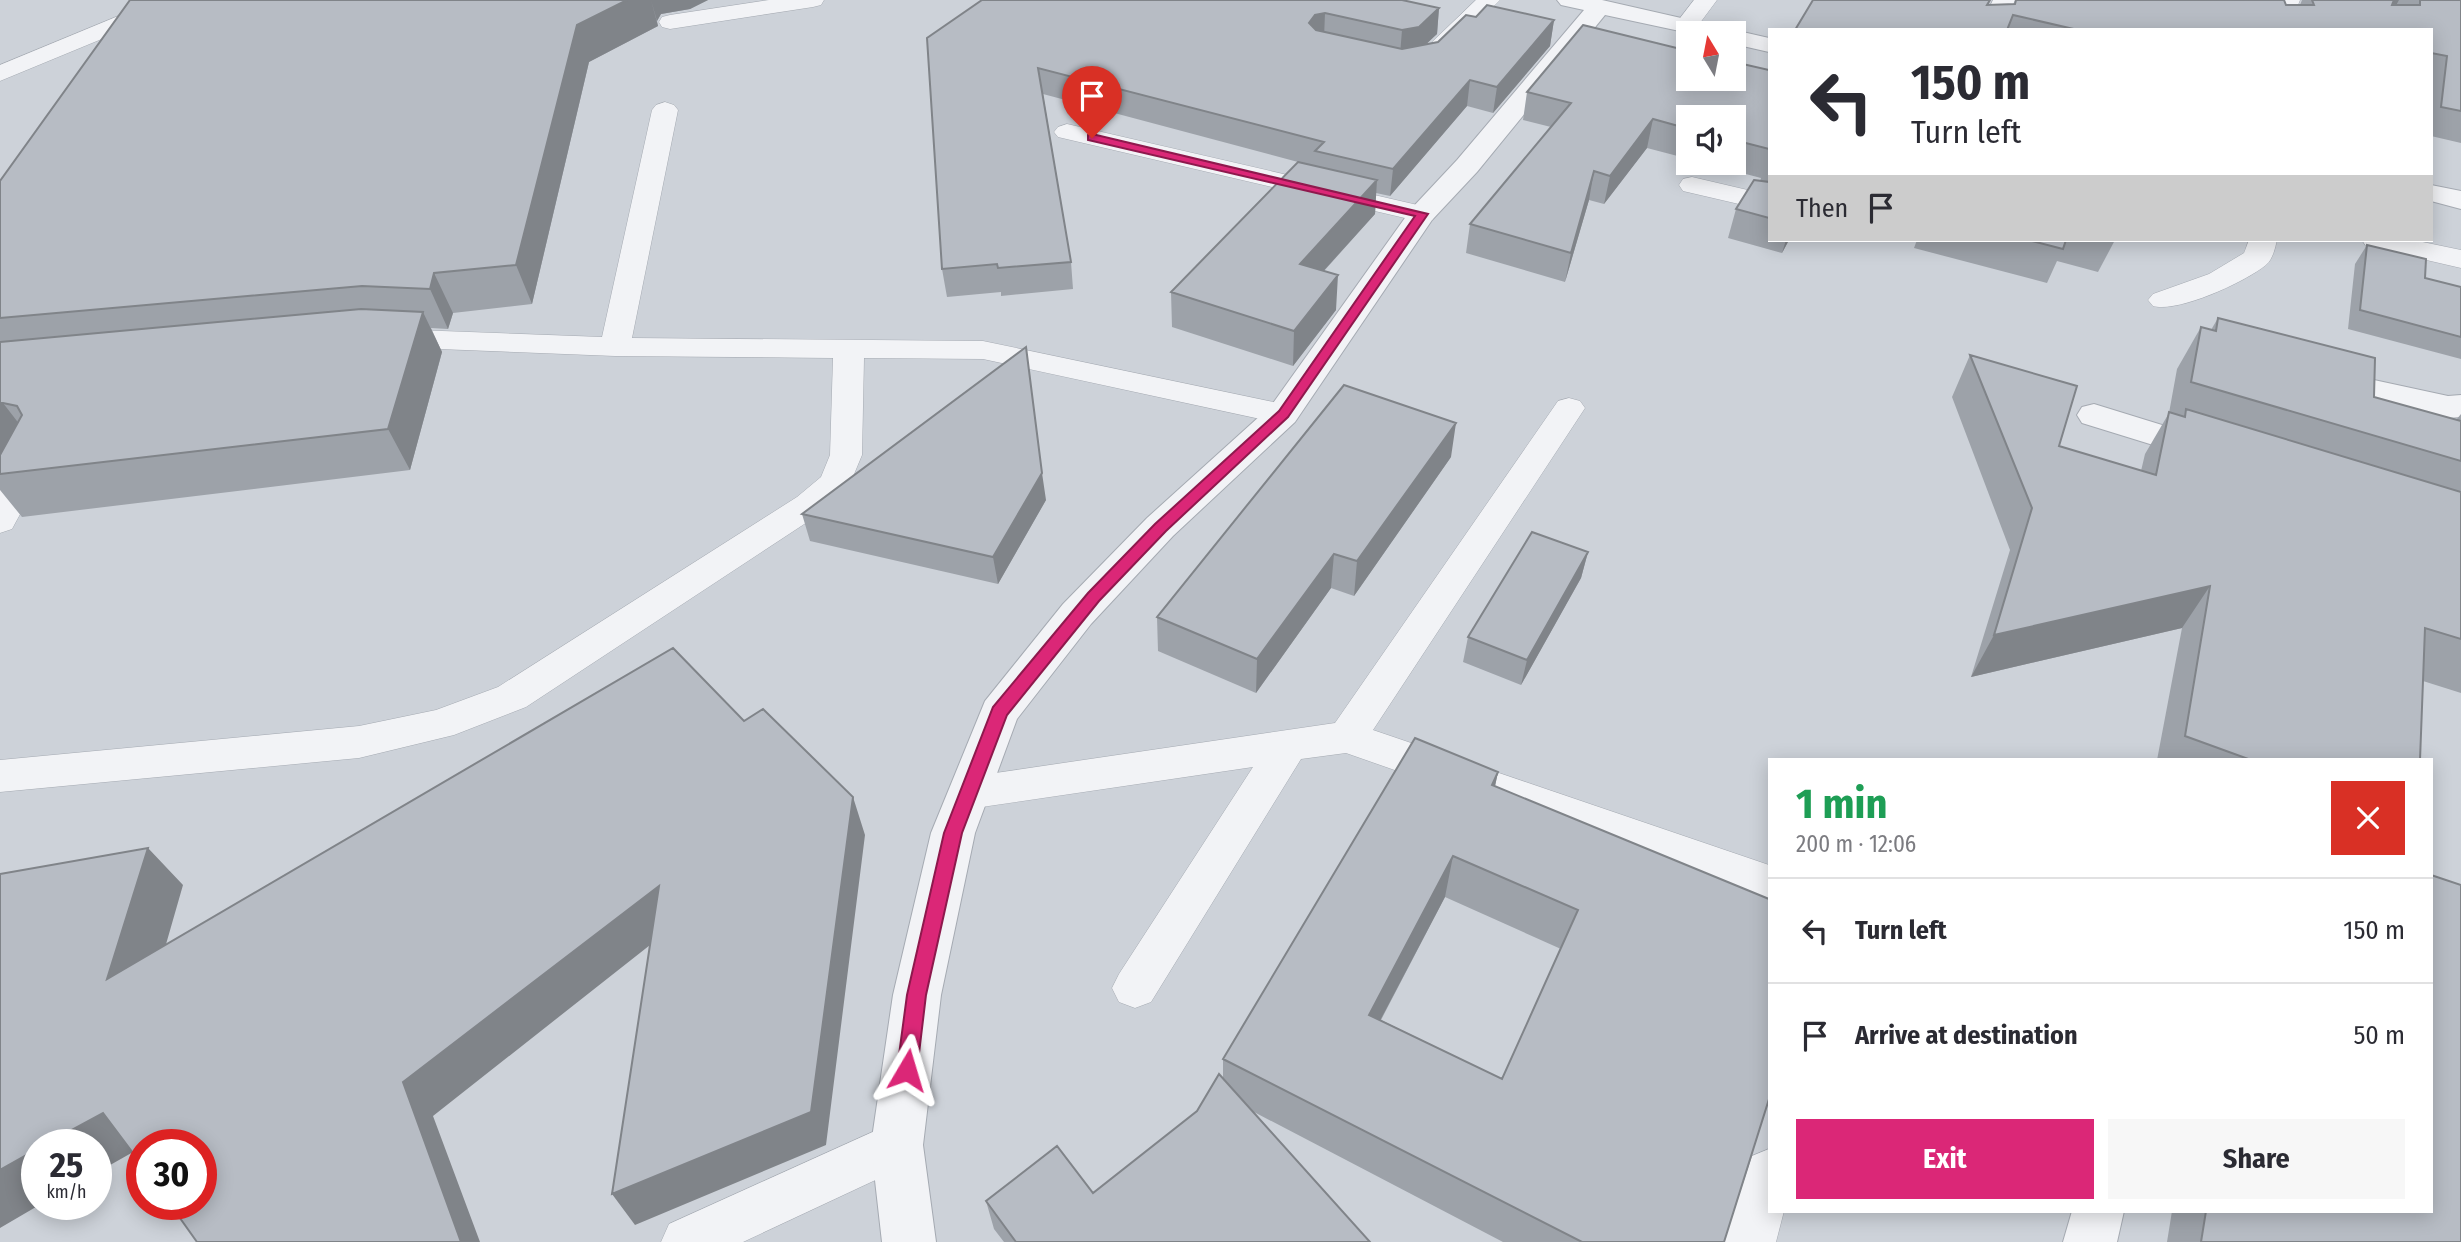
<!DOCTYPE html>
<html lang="en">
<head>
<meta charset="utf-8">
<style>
  body { margin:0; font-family:"Fira Sans Condensed",sans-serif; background:#f7f7f7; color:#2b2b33; height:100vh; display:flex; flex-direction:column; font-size:26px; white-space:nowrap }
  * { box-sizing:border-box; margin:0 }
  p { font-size:23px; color:#7c7c81 }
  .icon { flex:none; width:38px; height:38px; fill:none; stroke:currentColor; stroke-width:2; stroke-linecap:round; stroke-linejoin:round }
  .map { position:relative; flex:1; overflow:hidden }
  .sheet { position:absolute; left:1768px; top:758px; width:665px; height:455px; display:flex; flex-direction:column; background:#fff; border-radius:0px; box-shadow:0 4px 18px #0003 }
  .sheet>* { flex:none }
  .guide { position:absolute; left:1768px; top:28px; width:665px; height:214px; border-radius:0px; box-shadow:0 4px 18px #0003; background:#fff; color:#2b2b33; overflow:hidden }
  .needle { width:46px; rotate:350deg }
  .controls { position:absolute; left:1676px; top:21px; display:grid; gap:14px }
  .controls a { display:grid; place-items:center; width:70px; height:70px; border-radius:0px; background:#fff; box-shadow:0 4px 18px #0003; font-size:35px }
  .speed { position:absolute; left:21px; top:1129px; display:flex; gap:14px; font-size:35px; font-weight:700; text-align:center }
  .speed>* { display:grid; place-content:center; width:91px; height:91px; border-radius:50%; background:#fff; box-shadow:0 4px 18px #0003; line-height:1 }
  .speed small { font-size:18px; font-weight:400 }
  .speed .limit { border:10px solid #d22; background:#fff; color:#111 }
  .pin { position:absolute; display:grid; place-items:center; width:60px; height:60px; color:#fff; margin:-72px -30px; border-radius:50% 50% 50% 0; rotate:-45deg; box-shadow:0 0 7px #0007 }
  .pin .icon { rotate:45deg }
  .me { position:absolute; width:77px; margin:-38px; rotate:7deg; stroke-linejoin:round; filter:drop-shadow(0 0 5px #0008) }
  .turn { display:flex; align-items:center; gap:24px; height:147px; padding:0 28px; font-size:32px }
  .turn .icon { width:91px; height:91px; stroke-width:2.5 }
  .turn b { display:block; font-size:49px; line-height:60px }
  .then { display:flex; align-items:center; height:66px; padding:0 28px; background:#0003; gap:14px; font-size:26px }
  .round { display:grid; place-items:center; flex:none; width:74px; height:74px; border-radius:0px; background:#f7f7f7 }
  .head { display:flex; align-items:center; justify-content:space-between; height:119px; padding:0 28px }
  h1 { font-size:42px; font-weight:700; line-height:52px; color:#1e9e55 }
  .button { display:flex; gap:14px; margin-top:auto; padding:14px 28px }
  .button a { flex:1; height:80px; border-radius:0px; background:#db2777; color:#fff; font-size:28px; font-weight:700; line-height:80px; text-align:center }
  .button a+a { background:#f7f7f7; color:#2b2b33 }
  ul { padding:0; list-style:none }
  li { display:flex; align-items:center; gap:21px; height:105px; padding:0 28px; border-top:2px solid #e1e1e2 }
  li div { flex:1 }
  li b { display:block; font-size:26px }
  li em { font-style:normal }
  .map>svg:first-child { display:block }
  .built { fill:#cdd2d9; fill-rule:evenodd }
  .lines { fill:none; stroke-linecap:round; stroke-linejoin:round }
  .service-casing { stroke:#a5aab2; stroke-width:1 }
  .minor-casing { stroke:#a5aab2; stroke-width:2 }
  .service { fill:#f2f3f6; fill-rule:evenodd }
  .minor { fill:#f2f3f6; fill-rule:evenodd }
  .wall { fill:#9da2a9; fill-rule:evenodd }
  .shaded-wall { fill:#808489 }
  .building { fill:#b7bcc4; stroke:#808489; stroke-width:2; fill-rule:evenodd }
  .route { fill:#db2777; stroke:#8e194d; stroke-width:2 }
</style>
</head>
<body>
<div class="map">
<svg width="2461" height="1242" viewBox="0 0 2461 1242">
  <rect width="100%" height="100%" fill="#dfe3e8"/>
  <path class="built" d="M0 0H2461V1242H0ZM1769 30H2431V240H1769ZM1689 33H1734V79H1689ZM1689 117H1734V163H1689ZM1769 760H2431V1211H1769ZM37 1144H96V1204H37ZM142 1144H201V1204H142Z"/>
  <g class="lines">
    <g class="service-casing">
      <path id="service" d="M157 0H187L184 5 0 81V65Z
        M769 0H824L821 5 813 7 670 29 662 27 659 22 662 17 670 15Z
        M1476 0H1500L1445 55H1429L1425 50 1429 45Z
        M1694 0H1717L1694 31H1678L1674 26Z
        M1993 0H2015L2002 30H1979Z
        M2278 0H2300L2292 20 2298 30H2273L2270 20Z
        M665 102 674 105 678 110 632 338 983 341 1283 404 1294 407 1299 414 1294 421 1283 424 983 359 864 358 862 455 847 491 821 513 526 707 454 735 359 758 0 792V760L359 726 436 710 498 687 797 497 821 477 830 455 833 358 615 356 388 347 377 344 373 338 377 332 388 329 602 337 652 110 656 105Z
        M1067 124 1422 206 1432 208 1436 214 1432 220 1422 222 1058 137 1054 132 1058 127Z
        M1692 177 1769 195V211L1683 191 1679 185 1683 179Z
        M2249 240H2277C2275 248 2273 259 2266 265 2245 282 2178 313 2153 306L2148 300 2153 294 2209 274 2244 253Z
        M2362 240H2413L2461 250V268L2366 246Z
        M1569 398 1580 401 1585 408 1373 730 1769 865V901L1346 753 1301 759 1151 1002 1135 1008 1119 1002 1112 988 1119 974 1253 767 968 809 954 805 948 793 954 781 968 777 1335 723 1558 401Z
        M35 446 47 449 51 457 12 529 0 533V490L23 449Z
        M897 1121 914 1128 921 1145 914 1162 743 1242H661L669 1224Z
        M1769 1149V1211H1784L1776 1242H1724L1752 1156Z"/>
    </g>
    <g class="minor-casing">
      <path id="minor" d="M1557 0H1602L1769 38V52L1734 44V33H1689L1605 15 1477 172 1432 220 1295 422 1173 536 1091 624 1017 719 975 833 941 995 923 1145 936 1242H882L871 1145 893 995 931 833 985 701 1063 604 1147 518 1271 406 1412 208 1457 160 1584 10 1561 5Z
        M2431 185 2461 191V209L2431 201Z
        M2323 369 2448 396 2461 395V417L2448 418 2311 386 2307 379 2311 372Z
        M2094 404 2217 442 2222 450 2217 458 2205 461 2082 423 2077 415 2082 407Z
        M2072 1211H2124L2117 1242H2063Z"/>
    </g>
    <use href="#service" class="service"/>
    <use href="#minor" class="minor"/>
  </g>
  <path class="wall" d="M130 0H708L690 9 661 14 657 21 658 26 589 62 532 304 453 313 448 329 431 328 442 352 410 470 22 517 0 490V181Z
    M982 0 1439 8 1437 34 1425 44 1438 42 1476 17 1554 20 1550 46 1493 113 1467 106 1390 196 1376 193 1375 214 1324 271 1336 310 1293 366 1172 327 1171 292 1298 162 1043 94 1071 262 1073 289 1001 296V292L947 297 942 269Z
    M1813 0H1990L1988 5 2014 4 2016 0H2284L2286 5H2300L2302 0H2461V143L2431 136V30H1795Z
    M1769 70V240H1789L1782 253 1728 238 1736 209 1760 181 1761 178 1704 163H1734V117H1689V159L1647 148 1604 204 1589 200 1565 282 1466 253 1470 224 1551 127 1523 120 1527 92Z
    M1917 240H2115L2098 272 2057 261 2047 283 1914 248Z
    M2367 245 2425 278 2461 287V359L2348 329 2355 264Z
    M2218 318 2374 397 2456 420 2461 414V693L2423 681 2420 760H2157L2182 628 1971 677 2010 550 1952 397 1970 355 2059 446 2141 471 2145 454 2169 413 2177 369 2201 327 2211 330Z
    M1451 457 1354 596 1331 588 1256 693 1158 651 1157 617Z
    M1046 500 998 584 810 541 802 514Z
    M1588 552 1581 578 1521 685 1463 662 1468 637Z
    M1498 772 1495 786 1769 899 1724 1242H1503L1254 1112 1370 1242H1004L994 1229 986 1201 1093 1193 1197 1111 1223 1078V1059ZM1445 897 1561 949 1502 1079 1381 1020Z
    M2172 1211H2431L2461 1242H2167Z"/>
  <path class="shaded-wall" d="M627 0H651L658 26 589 62 532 304 516 265 577 25Z
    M651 0H708L690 9 661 14 657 21Z
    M2391 0H2399L2393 11Z
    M1439 8 1437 34 1417 53 1400 55 1402 30Z
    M1325 13 1324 38 1309 23 1315 15Z
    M1554 20 1550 46 1493 113 1497 87Z
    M1470 80 1467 106 1390 196 1393 169Z
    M1653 119 1647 148 1604 204 1610 176Z
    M1594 171 1589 200 1565 282 1571 253Z
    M1377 180 1375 214 1299 298 1300 264Z
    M1786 240H1789L1782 253Z
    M434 273 453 313 448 329 430 289Z
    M1338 275 1336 310 1293 366 1294 331Z
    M423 312 442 352 410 470 388 429Z
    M0 403H3L34 443 0 474Z
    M1456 423 1451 457 1354 596 1357 561Z
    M1042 473 1046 500 998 584 993 557Z
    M1588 552 1581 578 1521 685 1527 660Z
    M1334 554 1331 588 1256 693 1257 659Z
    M2210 586 2182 628 1971 677 1994 635Z
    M1498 772 1489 814 1492 785Z
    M853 797 865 835 826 1145 635 1225 612 1194Z
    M148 848 183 885 146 1014 107 979Z
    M1453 856 1445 897 1363 1053 1369 1015Z
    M659 886 678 923 433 1116 480 1242H461L403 1082Z
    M103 1113 142 1147 96 1173V1144H46Z
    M37 1149V1204H41L0 1228V1170Z"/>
  <path class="building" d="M130 0H627L577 25 516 265 434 273 430 289 362 286 0 318V181Z
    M982 0H1402L1439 8 1419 27 1402 30 1325 13 1315 15 1309 23 1316 30 1402 49 1438 42 1466 15 1476 17 1487 5 1554 20 1497 87 1470 80 1393 169 1315 151 1324 142 1038 68 1071 262 998 268 997 264 942 269 927 38Z
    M1813 0H1990L1987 5 2015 4 2016 0H2284L2286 5H2314L2312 0H2394L2392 5H2420V0H2461V111L2441 107 2447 56 2431 53V30H2078L2013 15 2007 30H1795Z
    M1583 25 1689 51V79H1734V62L1769 70V149L1734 140V117H1689V129L1653 119 1610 176 1594 171 1571 253 1470 224 1571 103 1527 92Z
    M1298 162 1377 180 1300 264 1338 275 1294 331 1171 292Z
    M1754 180 1769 182V218L1736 209Z
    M2028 240H2066L2063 249Z
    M2367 245 2426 259 2425 278 2461 287V337L2360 310Z
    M361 309 423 312 388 429 0 474V455L22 415 17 406 3 403H0V342Z
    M2218 318 2375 358 2374 397 2461 421V461L2191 382 2201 327 2216 331Z
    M1026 347 1042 473 993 557 802 514Z
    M1970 355 2077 386 2059 446 2156 475 2169 412 2185 417 2186 409 2461 492V639L2425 628 2420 760H2251L2185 736 2210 586 1994 635 2032 508Z
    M1344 385 1456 423 1357 561 1334 554 1257 659 1157 617Z
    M1532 532 1588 552 1527 660 1468 637Z
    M673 648 744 721 763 709 853 797 811 1112 612 1194 659 886 403 1082 461 1242H197L170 1204H201V1144H142V1165L103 1113 46 1144H37V1149L0 1170V874L148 848 107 979Z
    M1415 738 1498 772 1492 785 1769 899V1099L1724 1242H1582L1223 1059ZM1453 856 1578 910 1502 1079 1369 1015Z
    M2431 875 2461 885V1242H2201L2206 1211H2431Z
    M1219 1074 1370 1242H1016L986 1201 1057 1146 1093 1193 1197 1111Z"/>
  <path class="route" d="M1092 134 1428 214 1288 417 1166 531 1099 601 1007 715 962 833 926 995 917 1070 914 1077 907 1080 900 1077 897 1070 907 995 944 833 993 707 1088 593 1155 524 1279 411 1415 216 1088 140V135Z"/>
</svg>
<div class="controls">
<a><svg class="needle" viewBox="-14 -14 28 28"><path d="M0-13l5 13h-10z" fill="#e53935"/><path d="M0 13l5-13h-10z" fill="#7c7c81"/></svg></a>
<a><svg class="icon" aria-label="sound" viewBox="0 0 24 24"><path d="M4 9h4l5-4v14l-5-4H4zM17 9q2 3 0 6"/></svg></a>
</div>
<div class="speed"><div>25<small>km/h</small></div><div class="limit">30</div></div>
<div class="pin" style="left:1092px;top:138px;background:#d93025"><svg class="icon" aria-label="arrive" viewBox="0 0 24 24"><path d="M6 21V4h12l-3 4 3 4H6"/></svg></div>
<svg class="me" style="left:907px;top:1070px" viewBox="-20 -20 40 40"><path d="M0-17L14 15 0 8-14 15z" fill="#db2777" stroke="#fff" stroke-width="4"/></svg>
<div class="guide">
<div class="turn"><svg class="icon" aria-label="left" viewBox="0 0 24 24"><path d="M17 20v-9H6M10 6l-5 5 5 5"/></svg><div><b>150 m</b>Turn left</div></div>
<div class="then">Then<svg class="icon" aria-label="arrive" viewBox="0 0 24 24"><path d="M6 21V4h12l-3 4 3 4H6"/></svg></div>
</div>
<section class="sheet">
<div class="head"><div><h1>1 min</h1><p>200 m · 12:06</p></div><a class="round" style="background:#d93025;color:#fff"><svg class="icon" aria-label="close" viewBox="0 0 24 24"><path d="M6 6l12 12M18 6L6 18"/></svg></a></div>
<ul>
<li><svg class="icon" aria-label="left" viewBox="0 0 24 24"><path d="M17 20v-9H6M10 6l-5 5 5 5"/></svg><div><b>Turn left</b></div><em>150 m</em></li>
<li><svg class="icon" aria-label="arrive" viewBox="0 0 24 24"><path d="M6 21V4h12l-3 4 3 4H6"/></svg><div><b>Arrive at destination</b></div><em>50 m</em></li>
</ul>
<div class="button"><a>Exit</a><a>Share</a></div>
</section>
</div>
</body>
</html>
